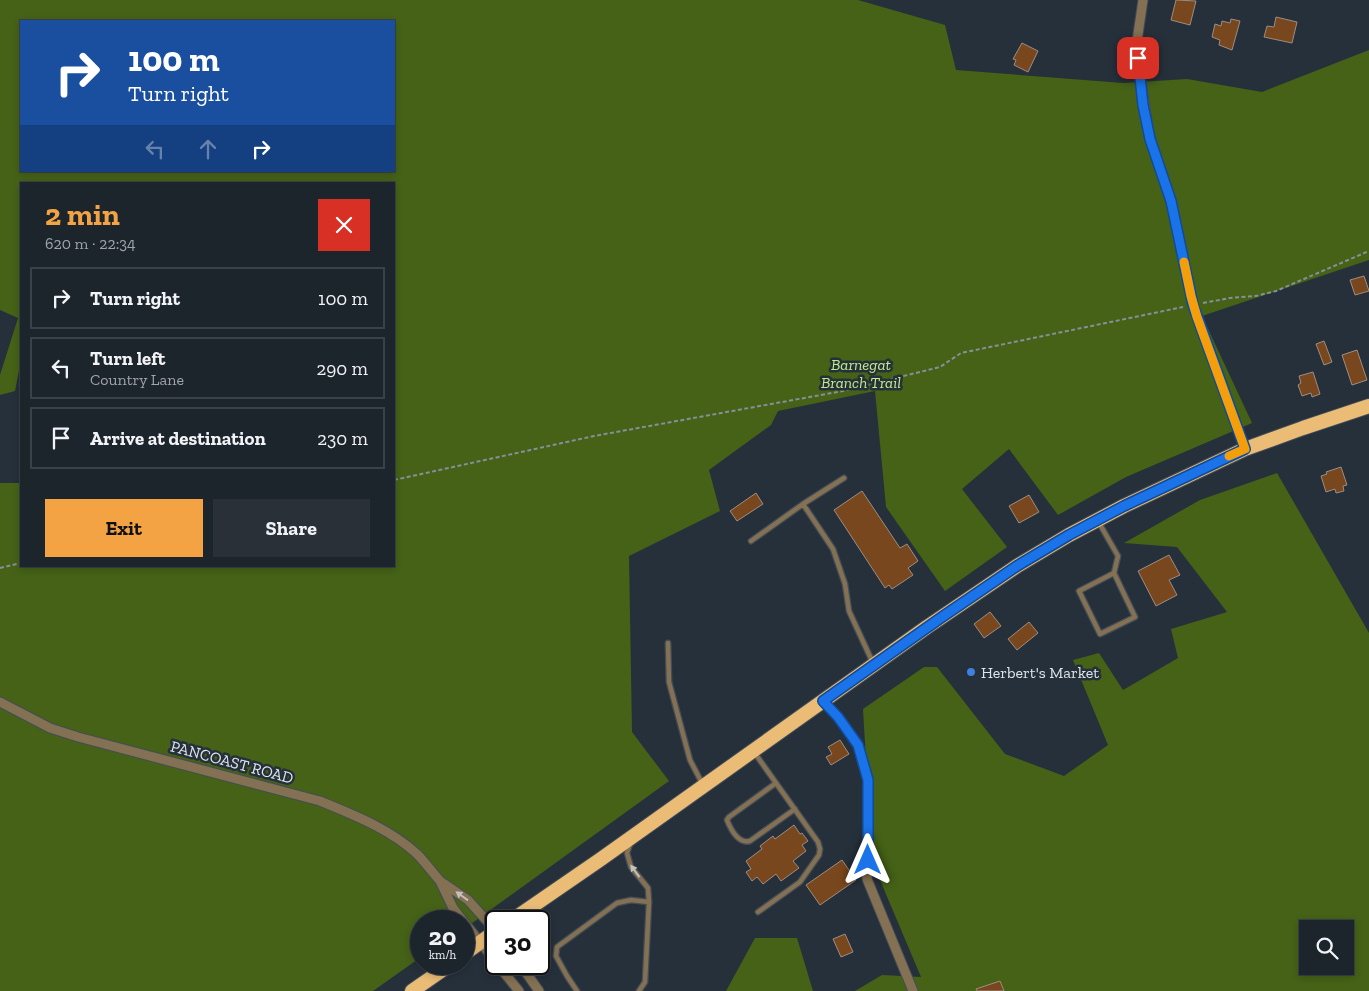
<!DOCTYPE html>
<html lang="en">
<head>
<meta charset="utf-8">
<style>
  body { margin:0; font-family:"Zilla Slab",serif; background:#293038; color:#f1f3f6; height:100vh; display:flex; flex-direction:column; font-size:19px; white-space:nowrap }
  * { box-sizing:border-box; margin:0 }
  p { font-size:16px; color:#a0a4a9 }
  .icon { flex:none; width:28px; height:28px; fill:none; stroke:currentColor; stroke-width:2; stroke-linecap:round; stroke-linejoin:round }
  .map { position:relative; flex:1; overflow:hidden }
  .drawer { position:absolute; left:20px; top:182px; width:375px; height:385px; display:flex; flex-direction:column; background:#1c242c; border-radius:0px; box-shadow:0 2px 8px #0003,0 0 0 1px #3a4148 }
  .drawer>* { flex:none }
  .top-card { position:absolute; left:20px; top:20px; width:375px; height:152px; border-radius:0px; box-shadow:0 2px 8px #0003,0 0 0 1px #3a4148; background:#1a4fa0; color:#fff; overflow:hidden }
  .fabs { position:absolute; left:1299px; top:920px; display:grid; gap:10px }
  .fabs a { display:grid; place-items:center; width:55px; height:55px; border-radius:0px; background:#1c242c; box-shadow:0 2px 8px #0003,0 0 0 1px #3a4148; font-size:25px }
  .speed { position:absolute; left:410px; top:910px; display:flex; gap:10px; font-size:25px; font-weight:700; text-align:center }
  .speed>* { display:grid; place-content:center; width:65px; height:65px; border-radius:50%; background:#1c242c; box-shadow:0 2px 8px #0003,0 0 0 1px #3a4148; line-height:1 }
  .speed small { font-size:12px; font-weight:400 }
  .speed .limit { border:2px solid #111; border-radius:8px; background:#fff; color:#111 }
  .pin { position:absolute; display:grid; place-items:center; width:42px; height:42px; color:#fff; margin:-21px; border-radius:10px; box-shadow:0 2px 8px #0006 }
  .me { position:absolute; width:55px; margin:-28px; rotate:0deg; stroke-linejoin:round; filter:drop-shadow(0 0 4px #0008) }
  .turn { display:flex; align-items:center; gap:18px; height:105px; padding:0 25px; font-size:22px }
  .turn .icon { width:65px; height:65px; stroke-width:2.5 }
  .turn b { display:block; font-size:35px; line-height:42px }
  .lanes { display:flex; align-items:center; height:48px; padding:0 25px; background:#0003; justify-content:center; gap:25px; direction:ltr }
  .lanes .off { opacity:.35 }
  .round { display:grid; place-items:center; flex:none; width:52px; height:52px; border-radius:0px; background:#293038 }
  .summary { display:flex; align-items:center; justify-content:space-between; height:85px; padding:0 25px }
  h1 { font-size:30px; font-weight:700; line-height:38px; color:#f4a344 }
  .cta { display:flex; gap:10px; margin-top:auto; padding:10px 25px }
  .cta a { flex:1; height:58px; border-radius:0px; background:#f4a344; color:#111; font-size:20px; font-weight:700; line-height:58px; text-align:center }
  .cta a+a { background:#293038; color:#f1f3f6 }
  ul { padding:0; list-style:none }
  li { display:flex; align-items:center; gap:15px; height:62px; margin:0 10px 8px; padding:0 15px; border:2px solid #3a4148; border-radius:0px }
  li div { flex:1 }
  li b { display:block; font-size:19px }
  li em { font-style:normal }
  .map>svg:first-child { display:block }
  .green { fill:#456217; fill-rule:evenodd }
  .building { fill:#79471d; stroke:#9d8d82 }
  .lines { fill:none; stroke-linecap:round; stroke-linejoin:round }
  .service-casing { stroke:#434d57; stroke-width:7 }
  .minor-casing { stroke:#434d57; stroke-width:11 }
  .trunk-casing { stroke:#434d57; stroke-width:16 }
  .path { stroke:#878f98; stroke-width:2; stroke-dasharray:4 2.5; stroke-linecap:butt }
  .service { stroke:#847052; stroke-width:4.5 }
  .minor { stroke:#847052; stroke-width:9 }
  .trunk { stroke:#eabc76; stroke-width:14 }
  .oneway { fill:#c3c1bd }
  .route-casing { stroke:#114b97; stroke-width:12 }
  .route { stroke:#1a73e8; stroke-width:9 }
  .slow { stroke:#f59e0b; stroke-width:9 }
  .shop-dot { fill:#3f7fe0; stroke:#26303b; stroke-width:2 }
  .labels { text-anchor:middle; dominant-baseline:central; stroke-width:5; stroke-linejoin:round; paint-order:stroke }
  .park-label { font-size:16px; font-style:italic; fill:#bfed86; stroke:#26303b }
  .poi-label { font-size:16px; fill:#dee4eb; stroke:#26303b; text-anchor:start }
  .street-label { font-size:16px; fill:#dee4eb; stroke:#26303b }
</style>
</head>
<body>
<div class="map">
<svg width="1369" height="991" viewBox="0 0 1369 991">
  <rect width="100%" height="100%" fill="#26303b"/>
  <path class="green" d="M0 0H858L945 25 956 70 1123 83 1187 79 1262 92 1369 50V260L1202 316 1252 423 1126 477 1058 515 1009 449 962 489 1007 547 945 591 886 507 875 391 778 411 771 425 709 470 720 511 629 556 632 732 669 781 464 929V921H421V957L373 991H0V483H21V566H394V184H21V360L15 391 0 395V375L18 318 0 310ZM21 21H394V171H21Z
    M1277 473 1369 633V991H855L882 975 921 977 872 861 863 709 924 667H937L1005 754 1064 776 1108 745 1073 660 1099 653 1123 690 1178 658 1171 629 1227 612 1177 547 1124 543 1200 500ZM1308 929H1345V966H1308Z
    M755 938H797L813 991H726Z"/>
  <path class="building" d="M1176 0 1196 1 1190 25 1171 20Z
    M1276 17 1297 22 1292 43 1264 37 1267 26 1274 27Z
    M1231 19 1240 21 1232 50 1219 45 1220 40 1212 37 1215 24 1221 26 1222 21 1230 23Z
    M1022 43 1038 51 1028 72 1014 65 1016 60 1013 59Z
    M1364 276 1369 291 1355 295 1350 280Z
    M1324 341 1332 362 1324 365 1316 344Z
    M1357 350 1367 380 1352 385 1342 355Z
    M1313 372 1320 394 1312 397 1311 393 1302 396 1298 385 1301 383 1299 376Z
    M1341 467 1347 485 1343 486 1344 491 1336 493 1335 489 1326 492 1321 476 1327 474 1326 472Z
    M862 491 900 548 907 544 918 561 908 568 913 575 892 589 889 585 885 588 834 510Z
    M756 493 763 504 737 521 730 511Z
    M1029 495 1039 512 1019 523 1009 506Z
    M1169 555 1180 575 1169 580 1177 595 1156 606 1138 571Z
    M990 612 1001 626 984 638 974 624Z
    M1029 622 1038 633 1017 650 1008 639Z
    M840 740 849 754 831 765 826 757 832 754 828 747Z
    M794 825 800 834 802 833 808 841 802 845 806 851 793 861 799 868 781 881 776 874 763 884 757 877 752 881 746 872 751 869 746 861 762 849 760 846 773 836 775 839Z
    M842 860 856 880 820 905 806 885Z
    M845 934 853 952 841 957 833 939Z
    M1000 981 1004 991H977L976 989Z"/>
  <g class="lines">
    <g class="service-casing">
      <path id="service" d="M803 504 833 549 845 584 849 611 873 663
        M1098 521 1118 556 1114 573 1135 617 1100 634 1079 591 1114 573
        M751 541 803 504 844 478
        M668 643 669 682 690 760 703 785
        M754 752 818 842 820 849 819 855 800 882 758 912
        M776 783 729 817 727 820C731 830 738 844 750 841L795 809
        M630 844 627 853 631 867 648 888 649 902 645 982 639 991
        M577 991 567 976 556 956 557 947 617 903 631 900 649 902"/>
    </g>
    <g class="minor-casing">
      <path id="minor" d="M1143 0 1137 41 1140 76 1150 139 1171 201 1193 305 1245 449
        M823 701 838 717 858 745 868 780 867 879 913 991
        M0 702 50 728 78 737 320 801C354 815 390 829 417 854 425 862 432 872 440 881
        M463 921 453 908 440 881 468 900 496 931
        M464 922 496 962
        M497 964 519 991
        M520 964 539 991"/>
    </g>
    <g class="trunk-casing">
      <path id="trunk" d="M511 921 601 859 927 627 1017 566 1069 535 1124 506 1245 449 1303 428 1369 406
        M464 954 496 931
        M412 991 451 964"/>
    </g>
    <path class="path" d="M1203 303 1230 298 1256 296 1276 291 1369 251
      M394 480 594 436 843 391 940 367 961 353 1183 307
      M0 568 21 563"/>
    <use href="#service" class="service"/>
    <use href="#minor" class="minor"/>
    <use href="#trunk" class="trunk"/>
  </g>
  <defs><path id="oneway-solid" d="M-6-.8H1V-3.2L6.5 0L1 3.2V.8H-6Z" transform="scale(1.25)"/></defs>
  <g class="oneway">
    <use href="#oneway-solid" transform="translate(635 871) rotate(-126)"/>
    <use href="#oneway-solid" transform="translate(462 896) rotate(-144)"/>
  </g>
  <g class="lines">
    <g class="route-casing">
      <path id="route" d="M868 860V780L858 745 838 717 823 701 942 617 1017 566 1069 535 1124 506 1245 449 1193 305 1171 201 1150 139 1143 105 1138 58"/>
    </g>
    <use href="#route" class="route"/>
    <path class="slow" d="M1184 262 1191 296 1197 317 1245 449 1229 456"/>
  </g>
  <circle class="shop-dot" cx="971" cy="672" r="5"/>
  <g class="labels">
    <g class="park-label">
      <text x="861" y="364">Barnegat<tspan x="861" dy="18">Branch Trail</tspan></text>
    </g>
    <g class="poi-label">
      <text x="981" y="672">Herbert's Market</text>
    </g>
    <g class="street-label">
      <text transform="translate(232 762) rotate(15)">PANCOAST ROAD</text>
    </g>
  </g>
</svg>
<div class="fabs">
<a><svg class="icon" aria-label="search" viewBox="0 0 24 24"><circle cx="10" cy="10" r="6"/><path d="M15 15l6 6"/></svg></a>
</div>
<div class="speed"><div>20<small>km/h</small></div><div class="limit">30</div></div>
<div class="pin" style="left:1138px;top:58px;background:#d93025"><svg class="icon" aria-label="arrive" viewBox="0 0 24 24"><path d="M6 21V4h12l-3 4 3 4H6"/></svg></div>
<svg class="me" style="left:868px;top:860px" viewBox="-20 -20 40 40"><path d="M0-17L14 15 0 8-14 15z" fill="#1a73e8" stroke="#fff" stroke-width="4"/></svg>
<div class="top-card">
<div class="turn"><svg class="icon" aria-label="right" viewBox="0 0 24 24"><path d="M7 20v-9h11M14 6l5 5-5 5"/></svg><div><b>100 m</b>Turn right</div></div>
<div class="lanes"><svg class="icon off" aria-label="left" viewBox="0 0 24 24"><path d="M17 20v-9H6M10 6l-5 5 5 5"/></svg><svg class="icon off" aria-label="ahead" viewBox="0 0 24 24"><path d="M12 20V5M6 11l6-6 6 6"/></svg><svg class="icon" aria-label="right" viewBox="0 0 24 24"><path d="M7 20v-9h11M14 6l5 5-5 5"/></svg></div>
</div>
<section class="drawer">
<div class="summary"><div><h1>2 min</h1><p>620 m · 22:34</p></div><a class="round" style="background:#d93025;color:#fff"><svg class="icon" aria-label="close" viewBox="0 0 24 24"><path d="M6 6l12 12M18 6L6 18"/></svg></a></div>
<ul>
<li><svg class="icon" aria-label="right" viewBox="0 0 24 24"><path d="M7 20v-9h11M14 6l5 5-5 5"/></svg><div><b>Turn right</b></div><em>100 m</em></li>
<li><svg class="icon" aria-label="left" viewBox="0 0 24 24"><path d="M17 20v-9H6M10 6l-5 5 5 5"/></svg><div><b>Turn left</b><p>Country Lane</p></div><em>290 m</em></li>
<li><svg class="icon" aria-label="arrive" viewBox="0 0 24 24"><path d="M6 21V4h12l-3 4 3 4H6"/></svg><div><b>Arrive at destination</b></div><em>230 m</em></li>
</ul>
<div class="cta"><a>Exit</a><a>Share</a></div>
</section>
</div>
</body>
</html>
